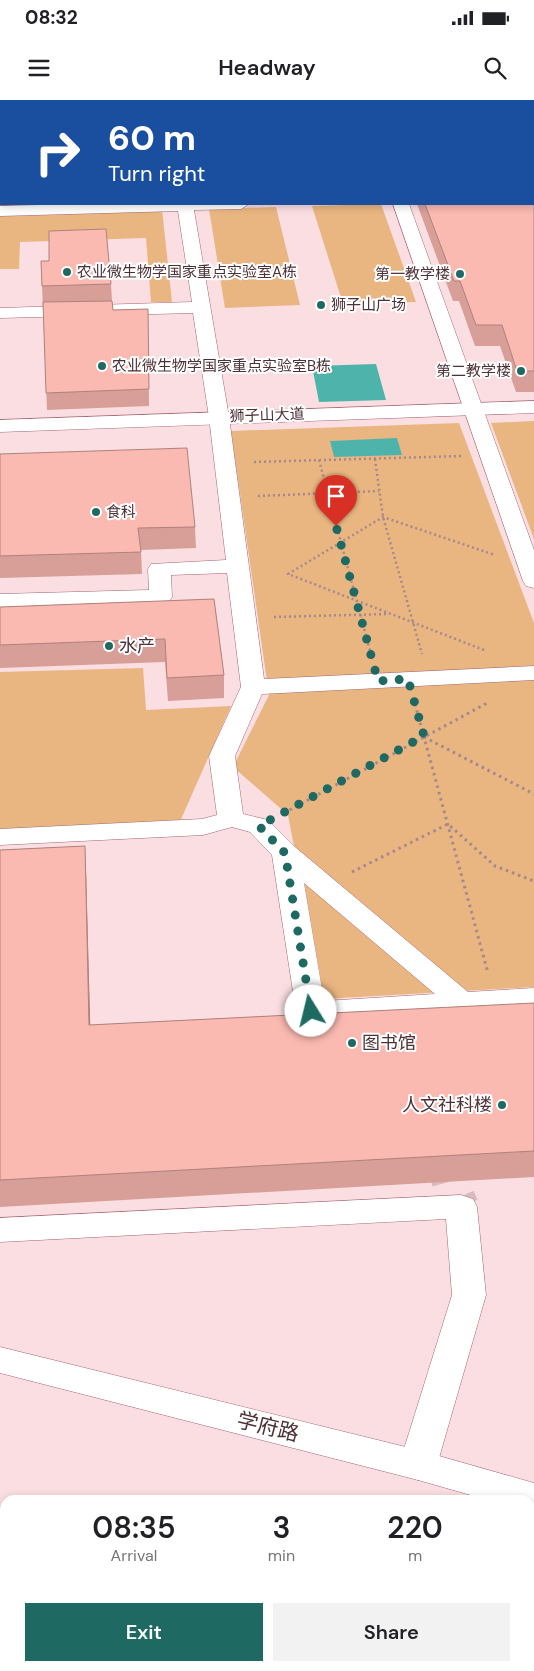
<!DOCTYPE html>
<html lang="en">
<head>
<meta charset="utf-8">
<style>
  body { margin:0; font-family:"DM Sans","Noto Sans SC",sans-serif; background:#f2f2f2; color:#202124; height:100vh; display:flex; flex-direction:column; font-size:19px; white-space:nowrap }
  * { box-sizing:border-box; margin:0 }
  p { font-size:16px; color:#757577 }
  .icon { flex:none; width:28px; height:28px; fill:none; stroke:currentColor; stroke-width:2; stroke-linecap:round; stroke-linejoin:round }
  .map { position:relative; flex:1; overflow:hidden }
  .panel { position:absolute; left:0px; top:1395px; width:535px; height:176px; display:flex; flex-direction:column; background:#fff; border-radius:15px 15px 0 0; box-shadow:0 2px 8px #0003 }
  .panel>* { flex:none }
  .banner { position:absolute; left:0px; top:0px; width:535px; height:105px; box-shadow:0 2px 8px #0003; background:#1a4fa0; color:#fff; overflow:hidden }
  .pin { position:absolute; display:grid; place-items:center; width:42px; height:42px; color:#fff; margin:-51px -21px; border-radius:50% 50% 50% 0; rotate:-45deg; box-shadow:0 0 5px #0007 }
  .pin .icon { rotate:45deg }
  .me { position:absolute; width:55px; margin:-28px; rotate:351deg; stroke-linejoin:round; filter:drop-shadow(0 0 4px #0008) }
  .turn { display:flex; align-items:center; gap:18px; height:105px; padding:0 25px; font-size:22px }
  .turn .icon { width:65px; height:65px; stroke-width:2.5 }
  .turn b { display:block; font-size:35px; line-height:42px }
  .eta { display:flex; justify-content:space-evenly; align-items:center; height:85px; text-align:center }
  .eta b { font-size:30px; font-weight:600; line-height:35px }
  .action { display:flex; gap:10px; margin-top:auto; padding:10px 25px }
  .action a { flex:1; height:58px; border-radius:0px; background:#1e6962; color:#fff; font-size:20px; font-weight:600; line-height:58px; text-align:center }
  .action a+a { background:#f2f2f2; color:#202124 }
  .status { display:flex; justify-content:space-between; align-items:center; height:35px; padding:0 25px; background:#fff; direction:ltr }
  .status svg { height:14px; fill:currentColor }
  header { display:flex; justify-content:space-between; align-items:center; height:65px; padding:0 25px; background:#fff; font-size:22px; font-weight:600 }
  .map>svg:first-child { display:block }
  .green { fill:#e9b681 }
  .water { fill:#4eb4ab }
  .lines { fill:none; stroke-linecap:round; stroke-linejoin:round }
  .minor-tunnel { stroke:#d8bbc0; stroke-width:36; stroke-dasharray:36 18; stroke-linecap:butt }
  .minor-casing { stroke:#a46672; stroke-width:1 }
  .tertiary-casing { stroke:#a46672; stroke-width:1 }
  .path-far1 { stroke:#a5888d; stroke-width:2.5; stroke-dasharray:2 3; stroke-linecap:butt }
  .path { stroke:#a5888d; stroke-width:3; stroke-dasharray:2.5 4; stroke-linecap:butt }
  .minor { fill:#fff; fill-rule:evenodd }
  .tertiary { fill:#fff; fill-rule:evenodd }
  .wall { fill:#d79f98 }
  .shaded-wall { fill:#af827c }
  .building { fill:#fab9b1; stroke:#af827c }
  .route { stroke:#1e6962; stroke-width:9; stroke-dasharray:0 16.2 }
  .poi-dot { fill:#1e6962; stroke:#fff; stroke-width:2 }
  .labels { text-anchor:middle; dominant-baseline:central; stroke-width:4; stroke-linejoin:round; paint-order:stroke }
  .far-poi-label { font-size:15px; fill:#4d3137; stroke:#fff; text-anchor:start }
  .far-street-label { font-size:15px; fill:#4d3137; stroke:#fff }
  .poi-label { font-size:18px; fill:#4d3137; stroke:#fff; text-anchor:start }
  .near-street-label { font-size:21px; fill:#4d3137; stroke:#fff }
</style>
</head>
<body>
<div class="status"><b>08:32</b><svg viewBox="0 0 49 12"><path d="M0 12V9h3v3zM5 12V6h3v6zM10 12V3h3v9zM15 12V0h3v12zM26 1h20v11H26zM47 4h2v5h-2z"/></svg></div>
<header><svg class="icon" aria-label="menu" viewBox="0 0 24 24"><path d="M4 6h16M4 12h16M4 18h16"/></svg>Headway<svg class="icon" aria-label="search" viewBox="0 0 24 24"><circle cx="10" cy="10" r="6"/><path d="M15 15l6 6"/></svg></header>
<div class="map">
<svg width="534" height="1571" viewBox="0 0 534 1571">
  <rect width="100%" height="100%" fill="#fbdee2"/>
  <path class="green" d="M0 0H173V1H1L0 24Z
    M381 104 416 202 343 204 312 106Z
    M276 107 300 205 225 208 209 109Z
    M162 109 172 202H151L146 138 20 142 19 169H0V113Z
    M534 321V439L491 323Z
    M459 323 534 523V887L323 899 288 715 233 667 269 595 231 331Z
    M143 568 146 610 231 606 178 726 0 733V572Z"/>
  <path class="water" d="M376 264 386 300 319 302 312 266Z
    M397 338 402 355 334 357 330 341Z"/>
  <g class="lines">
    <path class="minor-tunnel" d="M440 1047 450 1082 461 1107"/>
    <g class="minor-casing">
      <path id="minor" d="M69 0H83V1H69Z
        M438 0H453V1H439Z
        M0 24H1V32H0Z
        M81 104H249L241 109 194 110 229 317 264 579 534 566V580L262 594 235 656 243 714 268 720 295 747 468 892 534 888V906L311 920 301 918 296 911 272 755 250 732 232 727 203 735 0 745V729L202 719 217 715 209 656 241 587 227 473 171 475 172 497 169 502 161 504 0 508V494L149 490 148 469 151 464 226 460 209 317 193 213 0 218V208L192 202 178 111 0 116V106ZM304 783 435 894 324 901Z
        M393 104H409L534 450V488L526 486 523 481Z
        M461 1095 473 1099 477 1107 486 1195 437 1365 431 1375 418 1380 405 1375 399 1365 452 1195 446 1119 0 1142V1118Z"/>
    </g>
    <g class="tertiary-casing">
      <path id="tertiary" d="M534 301V313L0 332V320Z
        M0 1247 418 1350 534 1383V1413L530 1412V1400H488L418 1380 0 1273Z"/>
    </g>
    <path class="path-far1" d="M375 359 383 417 422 554
      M319 360 372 558
      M254 362 462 356
      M258 396 379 391
      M274 517 388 514
      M484 550 288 474 383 417 495 455"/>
    <path class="path" d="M415 604 488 873
      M424 637 534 694
      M284 713 489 602
      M352 772 448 724 495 766 534 781"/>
    <use href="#minor" class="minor"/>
    <use href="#tertiary" class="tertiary"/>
  </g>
  <path class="wall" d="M534 32V292H516L500 246H475L459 201H453L417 104H534Z
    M41 161 111 184 112 201 113 210 148 209 149 306 47 310Z
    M0 354 195 427 196 448 141 450 142 474 0 478Z
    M214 499 224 575V598L168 601 165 562 0 568V507Z
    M85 746 86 770 90 925 534 903V1077L0 1107V750Z"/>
  <path class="shaded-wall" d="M85 746 86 770 91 951 89 925Z"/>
  <path class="building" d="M534 66V271H517L502 225H476L460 181H454L425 104H534Z
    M106 129 111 184 42 186 41 161H49V131Z
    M112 201 113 210 148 209 149 289 46 293 43 202Z
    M187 348 195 427 138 428 141 452 0 456V354Z
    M214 499 224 575 167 578 165 539 0 545V507Z
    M85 746 89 925 534 903V1051L0 1080V750Z"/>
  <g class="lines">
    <path class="route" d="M311 911 285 753 259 726 424 636 408 579 378 581 336 426"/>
  </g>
  <g class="poi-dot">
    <circle cx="67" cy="172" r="5"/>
    <circle cx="460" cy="174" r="5"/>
    <circle cx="321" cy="205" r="5"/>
    <circle cx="102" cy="266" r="5"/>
    <circle cx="521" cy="271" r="5"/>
    <circle cx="96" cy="412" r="5"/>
    <circle cx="109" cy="546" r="5"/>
    <circle cx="352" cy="943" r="5"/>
    <circle cx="502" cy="1005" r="5"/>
  </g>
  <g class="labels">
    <g class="far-poi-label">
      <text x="77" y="172">农业微生物学国家重点实验室A栋</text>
      <text x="450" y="174" text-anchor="end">第一教学楼</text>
      <text x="331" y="205">狮子山广场</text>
      <text x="112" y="266">农业微生物学国家重点实验室B栋</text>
      <text x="511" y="271" text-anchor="end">第二教学楼</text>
      <text x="106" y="412">食科</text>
    </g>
    <g class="far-street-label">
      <text transform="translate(267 315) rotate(-2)">狮子山大道</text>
    </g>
    <g class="poi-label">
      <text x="119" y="546">水产</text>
      <text x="362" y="943">图书馆</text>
      <text x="492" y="1005" text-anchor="end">人文社科楼</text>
    </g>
    <g class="near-street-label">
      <text transform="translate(268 1327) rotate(14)">学府路</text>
    </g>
  </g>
</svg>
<div class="pin" style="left:336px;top:426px;background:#d93025"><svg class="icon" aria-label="arrive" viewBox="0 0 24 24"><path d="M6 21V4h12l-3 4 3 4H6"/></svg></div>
<svg class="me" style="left:311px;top:911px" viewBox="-20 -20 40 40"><circle r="19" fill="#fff"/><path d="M0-13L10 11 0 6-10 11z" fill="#1e6962"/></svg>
<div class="banner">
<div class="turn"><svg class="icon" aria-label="right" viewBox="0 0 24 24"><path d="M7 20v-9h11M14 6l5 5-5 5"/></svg><div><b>60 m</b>Turn right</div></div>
</div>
<section class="panel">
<div class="eta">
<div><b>08:35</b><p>Arrival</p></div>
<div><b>3</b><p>min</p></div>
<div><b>220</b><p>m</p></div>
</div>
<div class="action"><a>Exit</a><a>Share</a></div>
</section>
</div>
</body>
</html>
